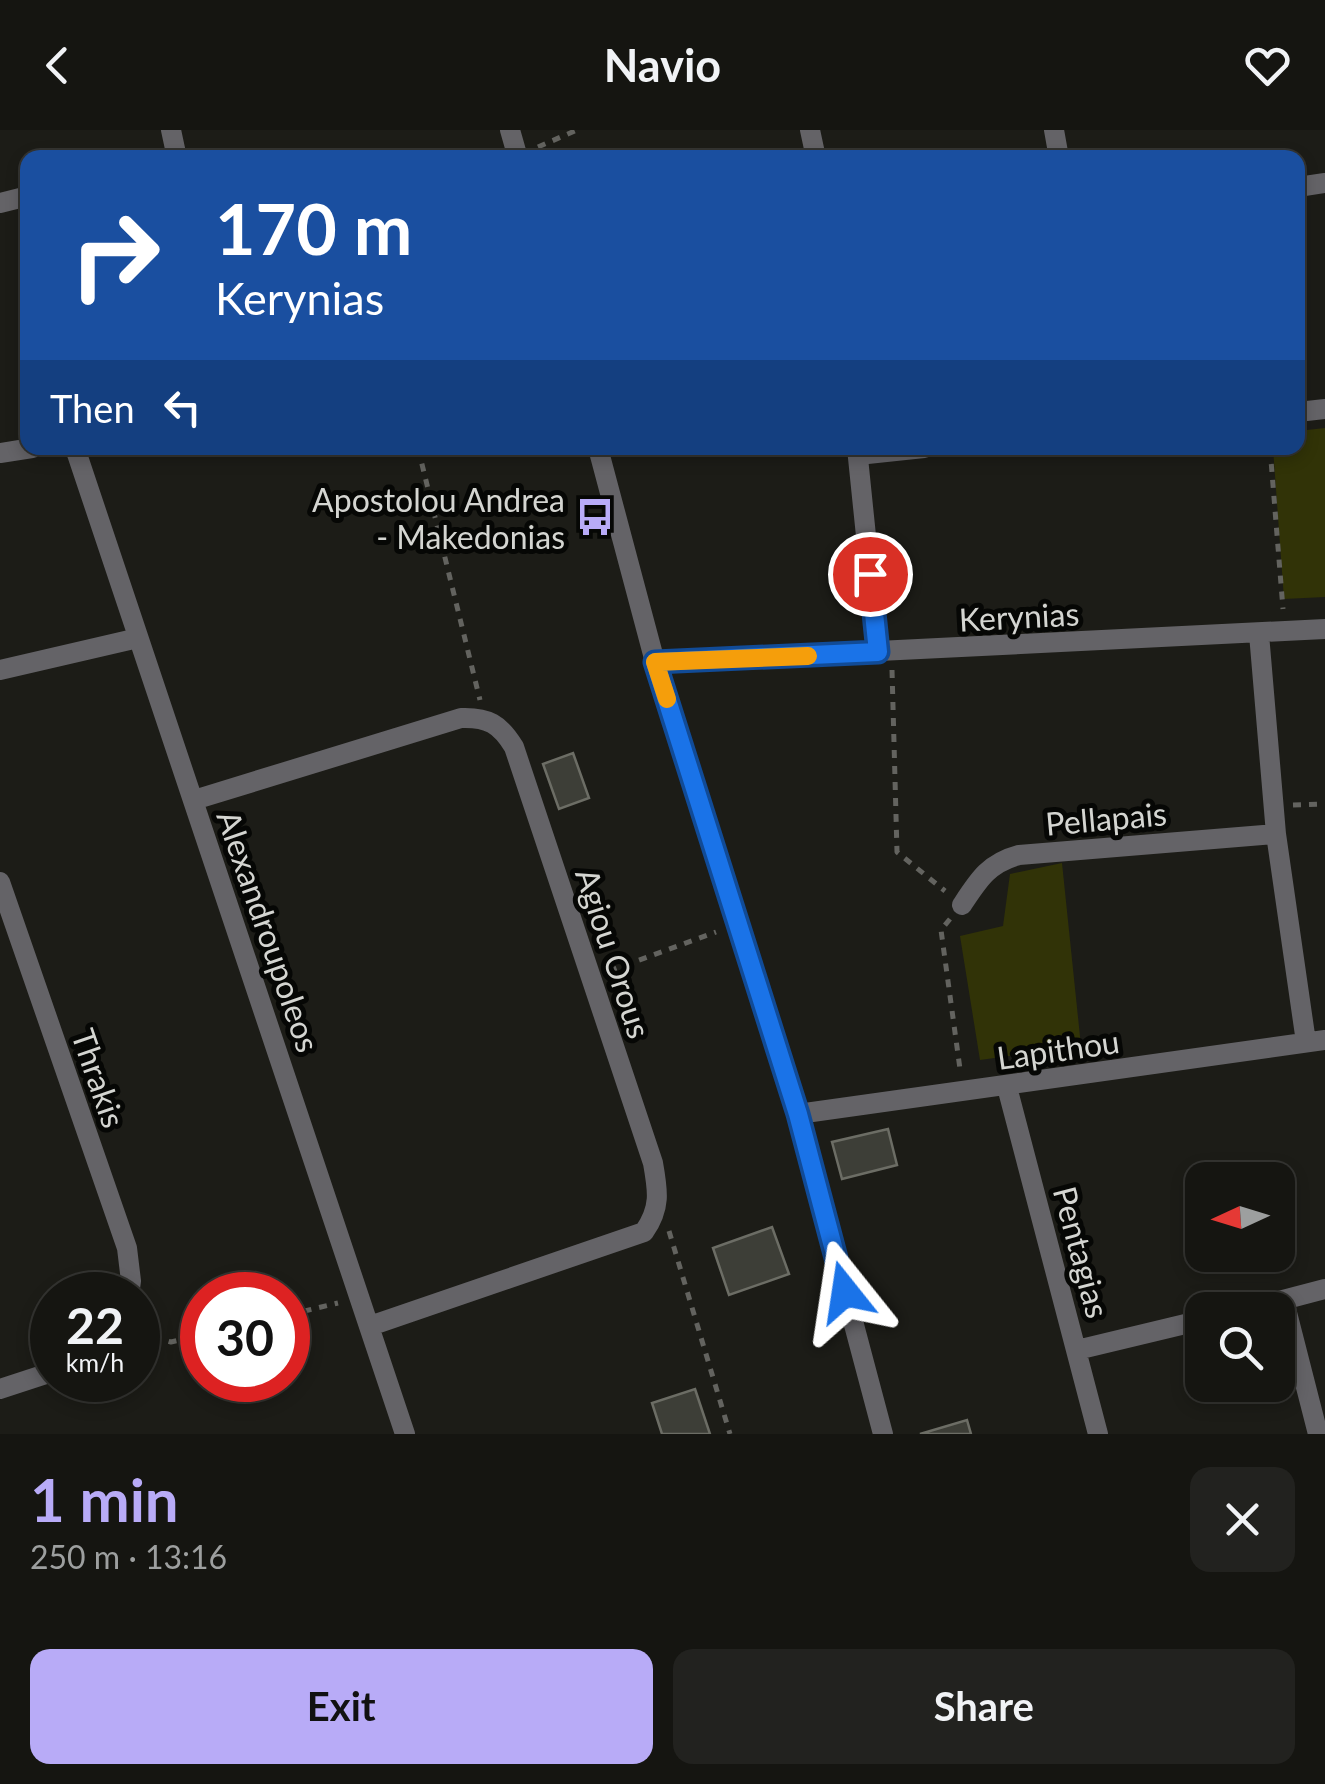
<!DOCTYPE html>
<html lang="en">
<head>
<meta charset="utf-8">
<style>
  body { margin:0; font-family:Lato,sans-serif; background:#22221f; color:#f1f3f6; height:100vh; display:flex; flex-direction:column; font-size:38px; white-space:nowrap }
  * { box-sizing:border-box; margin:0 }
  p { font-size:32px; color:#9d9f9f }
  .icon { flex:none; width:55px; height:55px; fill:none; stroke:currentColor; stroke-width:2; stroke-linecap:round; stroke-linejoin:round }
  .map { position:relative; height:1304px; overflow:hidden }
  .drawer { display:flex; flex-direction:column; background:#151511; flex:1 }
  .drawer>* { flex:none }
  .top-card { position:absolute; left:20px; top:20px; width:1285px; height:305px; border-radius:20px; box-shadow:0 5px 15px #0003,0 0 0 2px #343431; background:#1a4fa0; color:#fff; overflow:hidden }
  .needle { width:65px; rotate:266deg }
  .controls { position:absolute; left:1185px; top:1032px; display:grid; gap:20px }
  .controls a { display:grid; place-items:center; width:110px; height:110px; border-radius:20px; background:#151511; box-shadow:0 5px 15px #0003,0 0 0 2px #343431; font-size:50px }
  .speed { position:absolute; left:30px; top:1142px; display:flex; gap:20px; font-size:50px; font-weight:700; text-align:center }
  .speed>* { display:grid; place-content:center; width:130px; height:130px; border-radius:50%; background:#151511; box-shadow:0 5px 15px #0003,0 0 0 2px #343431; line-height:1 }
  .speed small { font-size:25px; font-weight:400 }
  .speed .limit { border:15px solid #d22; background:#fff; color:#111 }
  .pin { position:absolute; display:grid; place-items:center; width:85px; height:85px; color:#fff; margin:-42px; border:5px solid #fff; border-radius:50%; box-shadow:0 2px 10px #0007 }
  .me { position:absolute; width:110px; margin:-55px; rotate:345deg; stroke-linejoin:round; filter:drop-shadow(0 0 8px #0008) }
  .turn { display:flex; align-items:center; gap:35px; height:210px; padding:0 30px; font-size:45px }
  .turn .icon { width:130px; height:130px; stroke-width:2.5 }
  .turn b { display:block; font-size:70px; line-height:85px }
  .then { display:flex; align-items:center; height:95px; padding:0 30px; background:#0003; gap:20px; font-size:38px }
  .round { display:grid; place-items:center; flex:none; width:105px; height:105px; border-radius:20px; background:#22221f }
  .headline { display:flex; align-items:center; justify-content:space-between; height:170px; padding:0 30px }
  h1 { font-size:60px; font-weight:700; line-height:75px; color:#b8abf7 }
  .cta { display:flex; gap:20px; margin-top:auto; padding:20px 30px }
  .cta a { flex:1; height:115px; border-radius:20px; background:#b8abf7; color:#111; font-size:40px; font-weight:700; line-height:115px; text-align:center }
  .cta a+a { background:#22221f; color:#f1f3f6 }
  header { display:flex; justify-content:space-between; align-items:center; height:130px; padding:0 30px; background:#151511; font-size:45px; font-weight:700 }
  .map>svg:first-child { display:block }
  .green { fill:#313307 }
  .building { fill:#3d3e37; stroke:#6c6d65; stroke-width:2.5 }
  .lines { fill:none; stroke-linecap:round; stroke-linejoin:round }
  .path { stroke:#63635f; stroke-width:5; stroke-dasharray:8 8; stroke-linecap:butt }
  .minor { stroke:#646367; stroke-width:20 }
  .route-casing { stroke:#114b97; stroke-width:25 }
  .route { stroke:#1a73e8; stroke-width:18 }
  .slow { stroke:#f59e0b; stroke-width:18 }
  .labels { text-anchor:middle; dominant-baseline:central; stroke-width:10; stroke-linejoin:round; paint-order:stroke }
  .poi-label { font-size:32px; fill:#d4d5d1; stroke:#060705; text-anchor:end }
  .street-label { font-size:32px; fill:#d4d5d1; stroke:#060705 }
</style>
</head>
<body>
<header><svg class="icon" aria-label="back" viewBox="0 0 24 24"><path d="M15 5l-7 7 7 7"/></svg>Navio<svg class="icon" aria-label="heart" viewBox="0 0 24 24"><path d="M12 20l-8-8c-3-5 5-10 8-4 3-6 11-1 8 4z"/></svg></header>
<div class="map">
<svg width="1325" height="1304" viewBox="0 0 1325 1304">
  <rect width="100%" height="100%" fill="#1c1c17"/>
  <path class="green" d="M1325 298V467L1284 469 1273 318H1298V301Z
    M1062 733 1081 916 980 930 960 806 1003 796 1010 744Z"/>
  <path class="building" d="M573 623 589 668 559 679 543 634Z
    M888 999 897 1035 842 1049 832 1012Z
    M772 1097 789 1144 729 1165 713 1118Z
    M695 1259 710 1304H662L652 1273Z
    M967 1290 971 1304H920Z"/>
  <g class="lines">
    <path class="path" d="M538 17 577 0
      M418 318 480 570
      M1270 318 1283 479
      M892 540 897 722 945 761
      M1293 675 1325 674
      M950 789 941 800 960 939
      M609 841 716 802
      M669 1101 730 1304
      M288 1185 338 1173
      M138 1202 171 1212 202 1205"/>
    <path class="minor" d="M171 0 177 28
      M510 0 518 28
      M810 0 816 28
      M1054 0 1059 28
      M1298 57 1325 53
      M0 73 28 66
      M1298 282 1325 279
      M75 318 405 1304
      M598 318 655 532 798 984 883 1304
      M857 318 878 523
      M0 323 32 318
      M858 325 924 318
      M1259 504 1276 704 1306 912
      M655 532 1325 499
      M0 540 138 508
      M194 670 461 588C488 587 500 594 514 617L653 1033C658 1061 661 1078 644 1102L370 1196
      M0 752 127 1118 131 1151 129 1165
      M962 775C979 749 989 733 1019 725L1276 704
      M1007 957 1098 1304
      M798 984 1325 910
      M1284 1171 1318 1304
      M1245 1180 1325 1159
      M1077 1220 1202 1190
      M0 1259 52 1242"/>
  </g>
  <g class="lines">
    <g class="route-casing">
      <path id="route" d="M845 1162 798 984 655 532 878 522 870 444"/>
    </g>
    <use href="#route" class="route"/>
    <path class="slow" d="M667 569 655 532 808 526"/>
  </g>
  <defs>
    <g id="bus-bare" transform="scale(3)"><path d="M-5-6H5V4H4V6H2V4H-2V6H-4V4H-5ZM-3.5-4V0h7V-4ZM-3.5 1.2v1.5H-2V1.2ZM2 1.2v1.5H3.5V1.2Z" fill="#b8abf7" stroke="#060705" stroke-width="2.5" paint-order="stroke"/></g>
  </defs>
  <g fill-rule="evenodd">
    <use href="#bus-bare" x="595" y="387"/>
  </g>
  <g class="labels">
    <g class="poi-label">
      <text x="565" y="369">Apostolou Andrea<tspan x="565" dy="37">- Makedonias</tspan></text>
    </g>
    <g class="street-label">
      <text transform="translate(1019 486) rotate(-3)">Kerynias</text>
      <text transform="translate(1106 688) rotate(-5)">Pellapais</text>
      <text transform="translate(269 801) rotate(71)">Alexandroupoleos</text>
      <text transform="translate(614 823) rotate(72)">Agiou Orous</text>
      <text transform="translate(1058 919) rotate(-8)">Lapithou</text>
      <text transform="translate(99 948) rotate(71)">Thrakis</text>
      <text transform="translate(1082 1122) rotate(75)">Pentagias</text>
    </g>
  </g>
</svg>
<div class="controls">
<a><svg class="needle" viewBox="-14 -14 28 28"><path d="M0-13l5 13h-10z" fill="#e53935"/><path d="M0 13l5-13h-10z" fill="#9d9f9f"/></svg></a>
<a><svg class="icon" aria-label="search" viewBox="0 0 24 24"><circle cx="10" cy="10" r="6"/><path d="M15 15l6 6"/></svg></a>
</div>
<div class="speed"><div>22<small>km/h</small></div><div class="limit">30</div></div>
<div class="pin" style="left:870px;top:444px;background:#d93025"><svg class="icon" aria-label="arrive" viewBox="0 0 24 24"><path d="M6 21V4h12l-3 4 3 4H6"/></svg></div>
<svg class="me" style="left:845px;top:1162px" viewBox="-20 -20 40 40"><path d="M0-17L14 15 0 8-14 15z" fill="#1a73e8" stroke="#fff" stroke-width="4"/></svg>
<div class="top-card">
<div class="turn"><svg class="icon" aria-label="right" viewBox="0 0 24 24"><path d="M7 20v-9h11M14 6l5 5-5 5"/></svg><div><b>170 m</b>Kerynias</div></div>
<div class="then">Then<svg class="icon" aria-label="left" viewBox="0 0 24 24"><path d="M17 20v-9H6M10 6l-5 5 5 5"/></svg></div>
</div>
</div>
<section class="drawer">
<div class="headline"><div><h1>1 min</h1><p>250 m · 13:16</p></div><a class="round"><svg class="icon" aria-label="close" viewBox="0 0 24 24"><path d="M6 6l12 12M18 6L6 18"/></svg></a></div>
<div class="cta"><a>Exit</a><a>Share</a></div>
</section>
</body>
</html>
